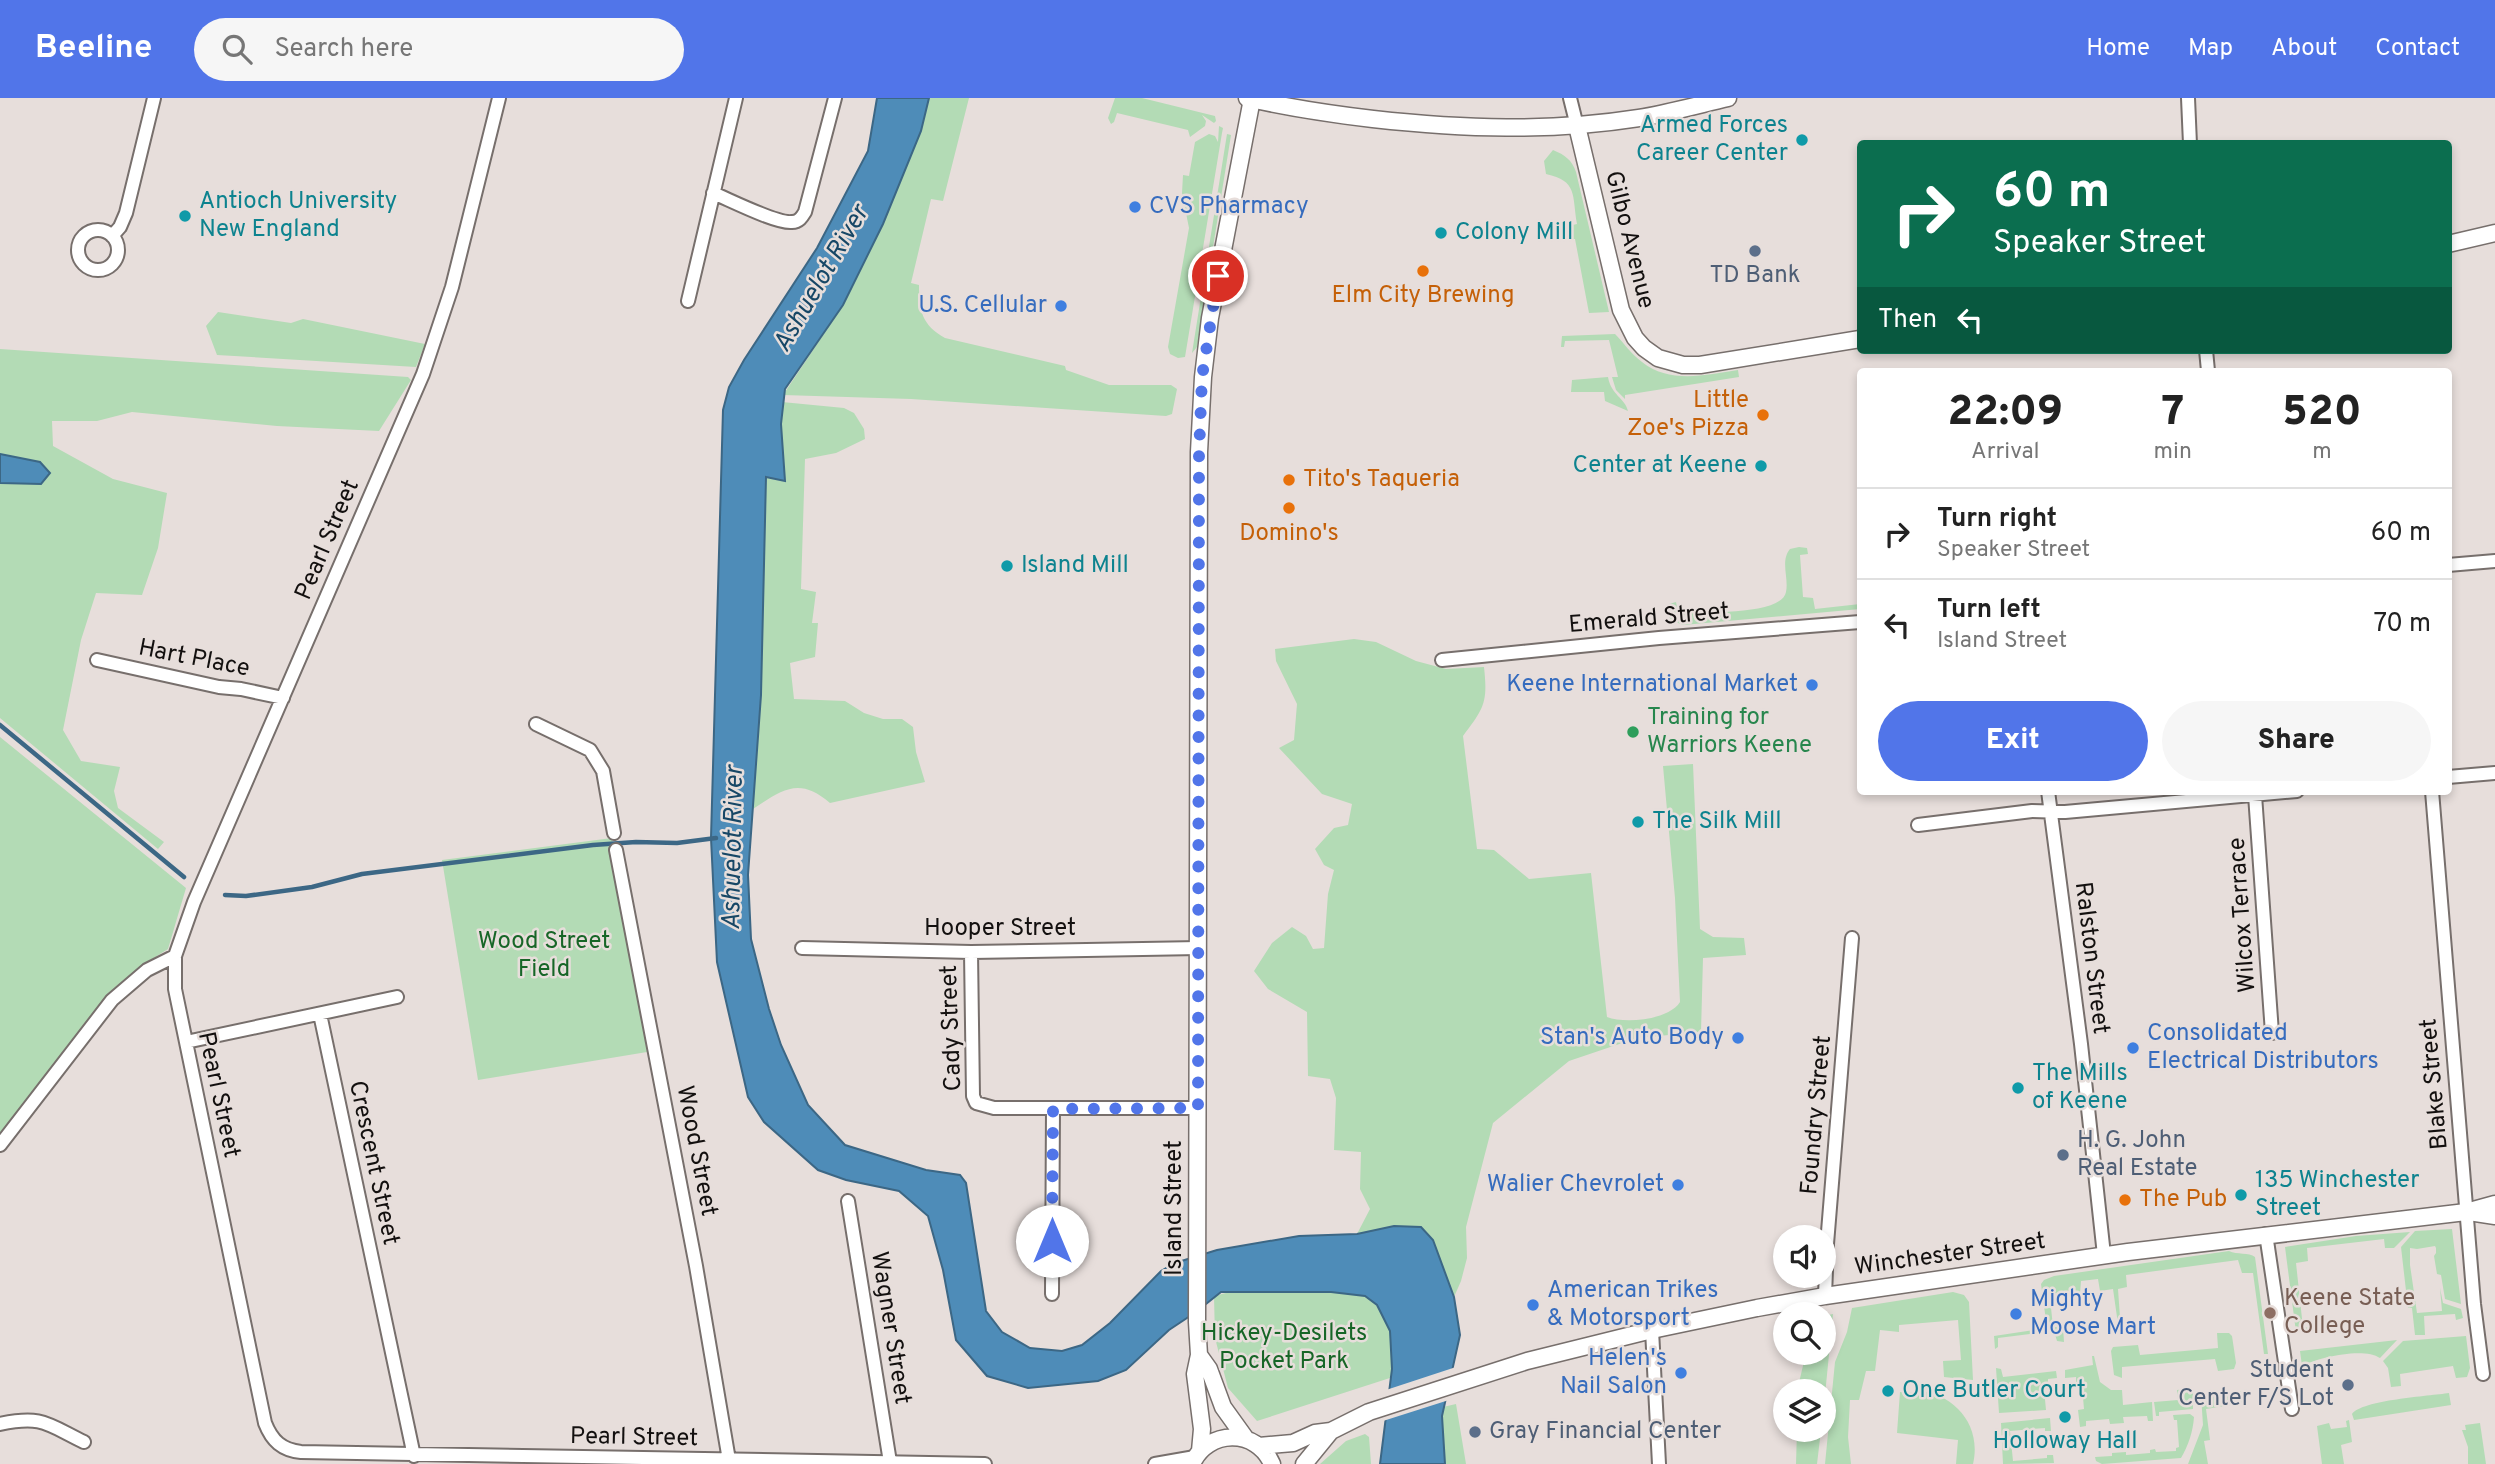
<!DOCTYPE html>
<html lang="en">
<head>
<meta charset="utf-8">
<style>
  body { margin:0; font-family:Overpass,sans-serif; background:#f6f6f6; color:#222; height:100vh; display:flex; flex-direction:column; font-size:26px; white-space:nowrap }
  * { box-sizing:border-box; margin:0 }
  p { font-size:23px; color:#767676 }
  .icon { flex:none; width:38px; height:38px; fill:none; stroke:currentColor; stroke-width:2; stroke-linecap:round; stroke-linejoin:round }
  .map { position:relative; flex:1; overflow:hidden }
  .details { position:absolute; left:1857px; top:270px; width:595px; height:427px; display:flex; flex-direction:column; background:#fff; border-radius:7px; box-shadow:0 4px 10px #0003 }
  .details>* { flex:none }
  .hud { position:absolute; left:1857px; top:42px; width:595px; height:214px; border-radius:7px; box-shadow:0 4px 10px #0003; background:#0b6e4f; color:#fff; overflow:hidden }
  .controls { position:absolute; left:1773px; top:1127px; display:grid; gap:14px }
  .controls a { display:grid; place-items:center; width:63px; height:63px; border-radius:50%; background:#fff; box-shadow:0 4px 10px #0003; font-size:35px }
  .pin { position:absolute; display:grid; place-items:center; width:60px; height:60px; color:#fff; margin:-30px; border:4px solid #fff; border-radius:50%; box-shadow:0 2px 7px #0007 }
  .me { position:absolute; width:77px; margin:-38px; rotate:0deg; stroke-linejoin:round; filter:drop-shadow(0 0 5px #0008) }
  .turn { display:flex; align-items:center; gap:24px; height:147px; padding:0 21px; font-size:32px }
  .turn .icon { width:91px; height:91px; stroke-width:2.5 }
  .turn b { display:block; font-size:49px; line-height:60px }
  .then { display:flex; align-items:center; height:66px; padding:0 21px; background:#0003; gap:14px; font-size:26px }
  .eta { display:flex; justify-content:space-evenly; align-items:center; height:119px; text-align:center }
  .eta b { font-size:42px; font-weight:800; line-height:49px }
  .button { display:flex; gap:14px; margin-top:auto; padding:14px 21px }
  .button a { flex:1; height:80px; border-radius:42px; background:#5175e9; color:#fff; font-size:28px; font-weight:800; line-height:80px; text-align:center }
  .button a+a { background:#f6f6f6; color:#222 }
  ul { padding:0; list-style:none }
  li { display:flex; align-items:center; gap:21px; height:91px; padding:0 21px; border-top:2px solid #e0e0e0 }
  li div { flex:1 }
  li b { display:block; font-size:26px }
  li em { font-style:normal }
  header { display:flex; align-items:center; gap:42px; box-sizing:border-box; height:98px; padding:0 35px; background:#5175e9; color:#fff }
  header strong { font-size:33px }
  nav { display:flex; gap:38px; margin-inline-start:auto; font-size:24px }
  .search { width:490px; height:63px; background:#f6f6f6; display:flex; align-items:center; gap:18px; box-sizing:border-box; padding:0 24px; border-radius:38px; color:#767676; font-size:26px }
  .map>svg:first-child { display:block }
  .green { fill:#b3dbb5 }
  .water { fill:#4e8cb8; stroke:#3c6785; stroke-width:2 }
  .pier { fill:#e7dedb }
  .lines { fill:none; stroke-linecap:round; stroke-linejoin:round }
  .stream { stroke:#3c6785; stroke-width:4.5 }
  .minor-casing { stroke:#776f6c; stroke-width:16 }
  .tertiary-casing { stroke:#776f6c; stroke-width:19 }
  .minor { stroke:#fff; stroke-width:12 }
  .tertiary { stroke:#fff; stroke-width:16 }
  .route { stroke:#5175e9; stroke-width:12; stroke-dasharray:0 21.6 }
  .culture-dot { fill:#0f9aa8; stroke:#e7dedb; stroke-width:2.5 }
  .shop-dot { fill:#3f7fe0; stroke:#e7dedb; stroke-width:2.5 }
  .service-dot { fill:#5c6f8a; stroke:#e7dedb; stroke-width:2.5 }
  .food-dot { fill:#e8710a; stroke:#e7dedb; stroke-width:2.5 }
  .leisure-dot { fill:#2e9e5b; stroke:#e7dedb; stroke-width:2.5 }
  .education-dot { fill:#8d6e63; stroke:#e7dedb; stroke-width:2.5 }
  .labels { text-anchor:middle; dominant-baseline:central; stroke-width:5; stroke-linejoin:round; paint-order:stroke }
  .culture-label { font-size:24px; fill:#0d838f; stroke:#e7dedb; text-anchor:start }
  .shop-label { font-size:24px; fill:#366cbe; stroke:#e7dedb; text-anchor:end }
  .street-label { font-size:24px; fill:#13100f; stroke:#e7dedb }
  .service-label { font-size:24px; fill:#4e5e75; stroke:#e7dedb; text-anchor:start }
  .food-label { font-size:24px; fill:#c56008; stroke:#e7dedb }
  .leisure-label { font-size:24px; fill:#27864d; stroke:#e7dedb; text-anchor:start }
  .park-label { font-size:24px; fill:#176627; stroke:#e7dedb }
  .education-label { font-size:24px; fill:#785e54; stroke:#e7dedb; text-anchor:start }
  .water-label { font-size:26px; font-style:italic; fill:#174766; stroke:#e7dedb }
</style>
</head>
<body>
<header>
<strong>Beeline</strong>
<div class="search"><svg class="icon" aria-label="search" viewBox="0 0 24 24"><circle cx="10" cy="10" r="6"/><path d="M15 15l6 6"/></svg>Search here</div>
<nav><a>Home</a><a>Map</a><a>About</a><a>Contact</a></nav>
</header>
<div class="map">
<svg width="2495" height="1366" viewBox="0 0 2495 1366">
  <rect width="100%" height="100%" fill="#e7dedb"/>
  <path class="green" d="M929 0H969L943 103 931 101 911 185 919 187C919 213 922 227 945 240L1065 268 1066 272 1109 287H1171L1177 291 1172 316 1166 318 911 301 783 297 843 207 883 126 921 33Z
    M1115 0H1142L1215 18 1216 23 1214 25 1202 17 1206 23 1205 28 1190 39 1188 32 1117 15 1114 24 1111 26 1108 20Z
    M1219 28 1223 30 1222 35 1185 259 1178 260 1170 256 1168 249 1189 130 1182 95 1183 77 1189 78 1195 44 1209 36 1215 38 1218 44Z
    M1227 36 1231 37 1197 249 1192 255Z
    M1553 52C1565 57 1572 62 1576 74L1609 214 1589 215 1575 141H1569L1567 131 1564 129 1577 126C1572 97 1578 83 1546 76L1544 63Z
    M218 214 291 225 303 221 425 246 416 269 217 257 206 228Z
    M1615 236C1624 245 1631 256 1642 264 1669 286 1706 277 1738 272L1739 279 1625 297V301L1616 292 1612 279H1618L1609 242 1565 243 1564 249H1561L1562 238Z
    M0 251 408 279 411 282 379 333 277 328 132 314 97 323H52L53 348 113 381 167 395 158 450 142 497 96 495 81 542 63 632 81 663 120 669 114 693 118 710 164 744 158 751 0 620Z
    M1608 279C1611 297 1625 300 1628 313L1605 303 1604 294H1571L1572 282Z
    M782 304 844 310 854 315 864 331 865 341 836 355 805 361 801 491 816 494 812 525H818L815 559 790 565 794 601 845 603 864 615 883 621H902L913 629 916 654 925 684 830 705C799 678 782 692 753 711L761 597 766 379 785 382 781 326Z
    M1799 449 1807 450 1808 456 1800 457 1803 499 1813 500 1815 511 1860 506V511L1683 527 1673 523 1667 517 1669 506 1676 504 1678 515C1699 514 1782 518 1786 494 1789 480 1780 463 1790 451Z
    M1354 541 1376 544 1416 563 1446 571 1484 569C1488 605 1484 610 1463 638L1477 751 1494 752 1529 781 1591 775 1607 919C1625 926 1669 922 1680 904L1675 800 1663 668 1693 666 1700 831 1713 839 1744 840 1746 857 1703 860 1701 934 1637 940 1569 963 1493 1025 1466 1129 1467 1160 1461 1183 1454 1199 1433 1142 1421 1129 1394 1128 1357 1136 1370 1111 1360 1091 1361 1054 1334 1052 1336 1000 1330 981 1308 978 1307 914 1268 891 1254 873 1272 845 1292 829 1306 838 1313 851 1324 850 1328 796 1334 772 1324 767 1315 751 1334 730 1348 727 1352 706 1322 696 1279 650 1294 642 1297 606 1276 563 1275 551Z
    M0 639 186 790 168 851 141 868 112 892 0 1037Z
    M612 740 647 954 478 982 442 762Z
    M2452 1131 2461 1206 2445 1201 2441 1177 2437 1176 2434 1158 2436 1155V1150L2435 1148 2417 1151 2410 1150V1167L2417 1215 2442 1213 2440 1190 2443 1205 2461 1211 2463 1220 2456 1222 2455 1216 2424 1218 2425 1237H2415L2412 1210H2408L2401 1149 2415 1133Z
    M2410 1134 2394 1150H2385L2384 1141 2307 1150 2308 1163 2296 1165 2303 1230 2311 1229 2309 1232 2296 1234 2285 1149 2356 1138Z
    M2229 1153C2237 1157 2249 1154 2255 1159L2268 1256H2264L2253 1175H2242L2238 1162 2126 1177 2127 1189 2118 1191 2121 1234 2119 1233 2113 1191 2100 1193 2098 1181 2081 1183 2080 1196 2050 1200 2053 1229H2063L2064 1244 2057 1243 2054 1233 1998 1240V1249L1995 1251 1994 1238 2047 1230 2041 1186 2044 1182 2054 1178Z
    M1345 1185 1394 1216 1393 1279 1257 1323 1228 1290 1215 1240 1214 1198 1238 1192Z
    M1953 1194 1964 1197 1969 1204 1973 1282 1944 1279 1943 1263 1961 1262 1958 1222 1899 1227V1234L1880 1232 1875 1273H1866L1859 1302H1850L1848 1339 1851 1366H1825L1835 1264 1847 1234 1852 1210Z
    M1833 1216 1824 1307V1293H1797L1806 1255H1824V1218Z
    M2217 1235H2229L2232 1238 2236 1265 2234 1271 2218 1273 2215 1261 2122 1269V1280L2114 1277 2111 1253 2113 1249 2138 1247 2140 1257 2218 1250Z
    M2466 1238 2470 1270 2467 1279 2456 1280 2453 1268 2400 1276 2401 1288 2391 1289 2388 1270 2383 1263 2403 1243Z
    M2397 1242 2380 1260C2364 1249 2319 1259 2302 1268L2300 1253Z
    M2092 1258H2094L2100 1284 2111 1292H2122L2123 1307 2152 1304 2153 1323H2148L2147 1318 2123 1319 2124 1325 2110 1326 2109 1321 2086 1323V1328L2080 1329 2078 1312 2084 1311 2082 1288H2076V1279L2065 1280V1272L2093 1267Z
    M1996 1270 2001 1271 2003 1279 2056 1273 2057 1280 2048 1281V1290L2044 1291 2046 1312 1999 1315Z
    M2193 1290V1311L2159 1314V1318H2156L2154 1304 2178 1302 2177 1292Z
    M1916 1292C1955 1296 1982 1327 1973 1366H1956L1958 1342 1897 1335 1900 1294 1916 1295Z
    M2241 1293 2243 1305 2206 1311 2210 1342 2204 1343 2208 1366H2188L2203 1327 2201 1297Z
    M2449 1295 2451 1307 2354 1322 2352 1316C2362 1302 2429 1298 2449 1295Z
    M1456 1306 1466 1366H1445L1442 1318 1443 1309Z
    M2190 1316 2194 1319C2193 1334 2188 1348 2181 1360L2102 1366 2096 1363 2095 1359 2112 1358V1355L2126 1354V1357L2150 1355V1352L2155 1351 2156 1354 2176 1353V1350L2179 1349 2177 1322H2174L2173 1317Z
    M2050 1320 2051 1333H2045V1330L2010 1333 2013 1363 2047 1360V1357H2053L2054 1365 2003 1366 2001 1325Z
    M2349 1322 2352 1344 2341 1347 2344 1366H2322L2317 1328 2329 1325 2331 1331 2347 1329 2346 1323Z
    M2480 1325 2486 1366H2468V1349L2462 1332H2466L2465 1327Z
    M1797 1332H1821L1817 1366H1796Z
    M1365 1336 1369 1339 1371 1366H1320L1346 1343Z"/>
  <path class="water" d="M877 0H929L921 33 883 126 843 207 785 291 781 326 785 383 766 379 761 597 748 777 751 841 769 911 781 947 808 1007 845 1047 926 1072 960 1077 966 1085 986 1213 1002 1234 1030 1250 1062 1253 1082 1247 1110 1225 1161 1173 1175 1165 1217 1152 1299 1138 1357 1136 1394 1128 1421 1129 1433 1142 1454 1199 1460 1237 1442 1318 1445 1366H1380L1392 1271 1390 1233 1377 1207 1365 1198 1331 1194H1221L1196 1214 1169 1232 1126 1272 1098 1283 1028 1290 987 1278 956 1242 943 1172 928 1118 899 1093 846 1082 818 1072 764 1024 748 999 717 864 711 740 723 312 729 289 744 262 817 150 868 53Z
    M0 356 40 364 50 375 41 386 0 385Z"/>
  <path class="pier" d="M1456 1269 1449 1302 1383 1323 1386 1292Z"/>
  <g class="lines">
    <path class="stream" d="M0 627 184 779
      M225 797 246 798 312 789 362 776 593 747 636 744 677 745 716 740"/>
    <g class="minor-casing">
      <path id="minor" d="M499 0 452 189 423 276 194 804 175 858V891L265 1325C272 1343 282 1352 301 1354L985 1366
        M1570 0 1577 28
        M2188 0 2190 46
        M713 95C730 102 777 126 792 124 799 124 802 119 805 114L835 0
        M78 152a20 20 0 1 1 40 0a20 20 0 1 1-40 0Z
        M112 138 120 129 126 115 154 0
        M688 203 736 0
        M2206 252 2208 273
        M2448 467 2495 463
        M97 562 219 589 241 591 283 600
        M1442 562 1659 540 1860 524
        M536 626 590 652 603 673 614 735
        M2448 679 2495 675
        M2048 693 2081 946 2104 1157
        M2432 693 2474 1206 2483 1276
        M2255 697 2272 935
        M1918 727 2032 713 2065 714 2297 693
        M616 752 696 1168 729 1362
        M802 850 971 854 1199 850
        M971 854 973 998 976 1005 994 1010H1198
        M320 916 414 1358
        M186 944 397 899
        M0 1047 112 902 147 872 175 858
        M848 1103 890 1364
        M2266 1136 2292 1311
        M1052 1196 1053 1011
        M1825 1198 1827 1146 1852 840
        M1652 1232 1659 1366
        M0 1326C42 1317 47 1326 84 1344
        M1155 1366 1195 1359"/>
    </g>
    <g class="tertiary-casing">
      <path id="tertiary" d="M1247 0C1289 10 1331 16 1373 21 1463 31 1550 34 1639 20 1669 15 1698 7 1728 0
        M1577 28 1621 212 1635 240 1644 250 1658 260 1683 267H1700L1860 241
        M2448 146 2495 135
        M2469 1114 2495 1118
        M1199 1257 1209 1271 1223 1309 1246 1341
        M1259 1348 1293 1345 1315 1335 1331 1333 1369 1314 1527 1263 1652 1232 1757 1210 1825 1198 2128 1154 2466 1114 2495 1106
        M1200 1353 1202 1331 1195 1276 1199 1257 1197 1224 1199 354 1203 279 1210 220 1252 1
        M1192 1366C1207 1331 1257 1330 1272 1366
        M1304 1366 1331 1333"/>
    </g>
    <use href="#minor" class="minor"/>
    <use href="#tertiary" class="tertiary"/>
  </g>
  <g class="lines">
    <path class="route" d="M1052 1143 1053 1011 1198 1010 1199 356 1202 279 1218 178"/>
  </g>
  <g class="culture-dot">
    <circle cx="1802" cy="42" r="7"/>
    <circle cx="185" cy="118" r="7"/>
    <circle cx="1441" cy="135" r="7"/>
    <circle cx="1761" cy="368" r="7"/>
    <circle cx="1007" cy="468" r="7"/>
    <circle cx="1638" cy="724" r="7"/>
    <circle cx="2018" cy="990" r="7"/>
    <circle cx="2241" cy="1097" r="7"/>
    <circle cx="1888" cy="1293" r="7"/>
    <circle cx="2065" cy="1319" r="7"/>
  </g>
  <g class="shop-dot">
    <circle cx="1135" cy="109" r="7"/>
    <circle cx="1061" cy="208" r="7"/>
    <circle cx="1812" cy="587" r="7"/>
    <circle cx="1738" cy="940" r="7"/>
    <circle cx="2133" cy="950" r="7"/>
    <circle cx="1678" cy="1087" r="7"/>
    <circle cx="1533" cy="1207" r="7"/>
    <circle cx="2016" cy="1216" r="7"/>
    <circle cx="1681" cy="1275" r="7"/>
  </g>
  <g class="service-dot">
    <circle cx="1755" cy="153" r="7"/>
    <circle cx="2063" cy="1057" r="7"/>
    <circle cx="2348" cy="1287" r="7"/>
    <circle cx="1475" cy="1334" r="7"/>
  </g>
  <g class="food-dot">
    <circle cx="1423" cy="173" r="7"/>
    <circle cx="1763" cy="317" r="7"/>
    <circle cx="1289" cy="382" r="7"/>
    <circle cx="1289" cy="410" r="7"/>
    <circle cx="2125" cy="1102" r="7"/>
  </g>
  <circle class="leisure-dot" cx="1633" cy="634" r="7"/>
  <circle class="education-dot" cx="2270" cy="1215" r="7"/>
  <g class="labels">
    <g class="culture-label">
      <text x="1788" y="28" text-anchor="end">Armed Forces<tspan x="1788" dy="28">Career Center</tspan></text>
      <text x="199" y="104">Antioch University<tspan x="199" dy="28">New England</tspan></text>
      <text x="1455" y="135">Colony Mill</text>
      <text x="1747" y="368" text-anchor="end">Center at Keene</text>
      <text x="1021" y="468">Island Mill</text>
      <text x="1652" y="724">The Silk Mill</text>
      <text x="2032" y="976">The Mills<tspan x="2032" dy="28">of Keene</tspan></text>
      <text x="2255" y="1083">135 Winchester<tspan x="2255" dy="28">Street</tspan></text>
      <text x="1902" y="1293">One Butler Court</text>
      <text x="2065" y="1344" text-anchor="middle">Holloway Hall</text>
    </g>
    <g class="shop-label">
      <text x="1149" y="109" text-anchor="start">CVS Pharmacy</text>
      <text x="1047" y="208">U.S. Cellular</text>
      <text x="1798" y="587">Keene International Market</text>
      <text x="2147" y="936" text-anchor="start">Consolidated<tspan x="2147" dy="28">Electrical Distributors</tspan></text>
      <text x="1724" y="940">Stan's Auto Body</text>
      <text x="1664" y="1087">Walier Chevrolet</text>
      <text x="1547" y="1193" text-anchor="start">American Trikes<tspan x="1547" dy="28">&amp; Motorsport</tspan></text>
      <text x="2030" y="1202" text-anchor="start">Mighty<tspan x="2030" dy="28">Moose Mart</tspan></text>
      <text x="1667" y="1261">Helen's<tspan x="1667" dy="28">Nail Salon</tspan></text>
    </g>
    <g class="street-label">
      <text transform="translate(1629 142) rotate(76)">Gilbo Avenue</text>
      <text transform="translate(328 442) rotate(-67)">Pearl Street</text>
      <text transform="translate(1649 521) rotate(-5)">Emerald Street</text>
      <text transform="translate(194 561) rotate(11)">Hart Place</text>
      <text transform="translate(2243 817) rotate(-94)">Wilcox Terrace</text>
      <text x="1000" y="831">Hooper Street</text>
      <text transform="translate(2091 860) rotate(83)">Ralston Street</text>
      <text transform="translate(952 930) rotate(-92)">Cady Street</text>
      <text transform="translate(2435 986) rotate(-95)">Blake Street</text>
      <text transform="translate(218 997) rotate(78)">Pearl Street</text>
      <text transform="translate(1817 1017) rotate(-85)">Foundry Street</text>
      <text transform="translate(696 1053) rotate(79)">Wood Street</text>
      <text transform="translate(373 1065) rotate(78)">Crescent Street</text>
      <text transform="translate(1175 1110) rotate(-90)">Island Street</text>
      <text transform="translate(1950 1157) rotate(-8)">Winchester Street</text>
      <text transform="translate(890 1230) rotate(81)">Wagner Street</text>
      <text transform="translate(634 1340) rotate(1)">Pearl Street</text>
    </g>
    <g class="service-label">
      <text x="1755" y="178" text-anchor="middle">TD Bank</text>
      <text x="2077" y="1043">H. G. John<tspan x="2077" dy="28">Real Estate</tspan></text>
      <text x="2334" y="1273" text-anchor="end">Student<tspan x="2334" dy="28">Center F/S Lot</tspan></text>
      <text x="1489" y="1334">Gray Financial Center</text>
    </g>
    <g class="food-label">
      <text x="1423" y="198">Elm City Brewing</text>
      <text x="1749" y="303" text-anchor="end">Little<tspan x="1749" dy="28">Zoe's Pizza</tspan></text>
      <text x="1303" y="382" text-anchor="start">Tito's Taqueria</text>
      <text x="1289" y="436">Domino's</text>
      <text x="2139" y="1102" text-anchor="start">The Pub</text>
    </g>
    <g class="leisure-label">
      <text x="1647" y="620">Training for<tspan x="1647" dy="28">Warriors Keene</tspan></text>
    </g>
    <g class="park-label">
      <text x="544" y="844">Wood Street<tspan x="544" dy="28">Field</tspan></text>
      <text x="1284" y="1236">Hickey-Desilets<tspan x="1284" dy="28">Pocket Park</tspan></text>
    </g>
    <g class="education-label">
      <text x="2284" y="1201">Keene State<tspan x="2284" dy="28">College</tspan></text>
    </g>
    <g class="water-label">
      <text transform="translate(822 181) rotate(-60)">Ashuelot River</text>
      <text transform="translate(734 750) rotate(-89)">Ashuelot River</text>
    </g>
  </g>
</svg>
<div class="controls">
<a><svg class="icon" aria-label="sound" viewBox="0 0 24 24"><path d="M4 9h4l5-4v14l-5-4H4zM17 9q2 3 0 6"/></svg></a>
<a><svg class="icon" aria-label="search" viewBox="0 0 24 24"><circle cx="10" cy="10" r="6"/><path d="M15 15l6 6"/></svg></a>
<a><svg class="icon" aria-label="layers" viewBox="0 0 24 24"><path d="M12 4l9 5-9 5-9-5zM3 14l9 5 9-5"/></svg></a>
</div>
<div class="pin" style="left:1218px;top:178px;background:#d93025"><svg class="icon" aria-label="arrive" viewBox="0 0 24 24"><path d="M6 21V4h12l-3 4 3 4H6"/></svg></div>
<svg class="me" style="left:1052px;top:1143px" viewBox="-20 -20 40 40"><circle r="19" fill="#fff"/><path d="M0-13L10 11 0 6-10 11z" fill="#5175e9"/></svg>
<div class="hud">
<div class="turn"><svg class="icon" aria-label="right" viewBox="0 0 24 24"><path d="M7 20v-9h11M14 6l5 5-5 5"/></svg><div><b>60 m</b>Speaker Street</div></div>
<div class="then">Then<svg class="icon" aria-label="left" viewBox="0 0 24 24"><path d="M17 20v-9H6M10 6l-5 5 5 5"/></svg></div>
</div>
<section class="details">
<div class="eta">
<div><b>22:09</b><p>Arrival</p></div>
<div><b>7</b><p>min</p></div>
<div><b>520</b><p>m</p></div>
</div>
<ul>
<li><svg class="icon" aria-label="right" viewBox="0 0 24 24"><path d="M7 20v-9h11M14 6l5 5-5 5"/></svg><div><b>Turn right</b><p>Speaker Street</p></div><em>60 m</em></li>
<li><svg class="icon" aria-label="left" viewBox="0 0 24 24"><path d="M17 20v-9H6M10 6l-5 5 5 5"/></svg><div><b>Turn left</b><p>Island Street</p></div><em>70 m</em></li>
</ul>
<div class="button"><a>Exit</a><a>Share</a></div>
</section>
</div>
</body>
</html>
